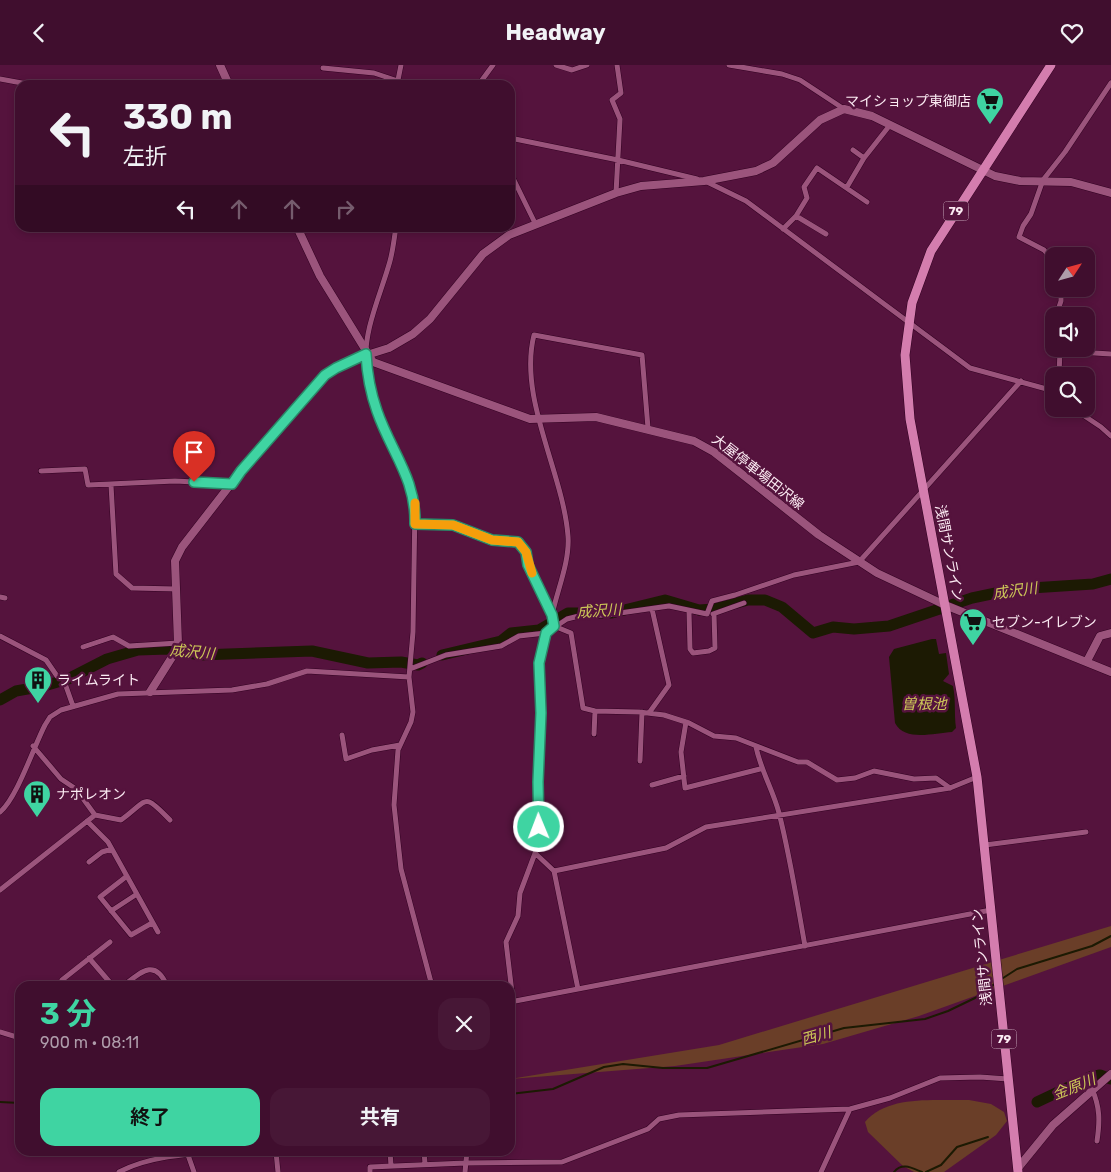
<!DOCTYPE html>
<html lang="ja">
<head>
<meta charset="utf-8">
<style>
  body { margin:0; font-family:Rubik,"Noto Sans JP",sans-serif; background:#471736; color:#f1f3f6; height:100vh; display:flex; flex-direction:column; font-size:19px; white-space:nowrap }
  * { box-sizing:border-box; margin:0 }
  p { font-size:16px; color:#ae9caa }
  .icon { flex:none; width:28px; height:28px; fill:none; stroke:currentColor; stroke-width:2; stroke-linecap:round; stroke-linejoin:round }
  .map { position:relative; flex:1; overflow:hidden }
  .details { position:absolute; left:15px; top:916px; width:500px; height:175px; display:flex; flex-direction:column; background:#400e2e; border-radius:15px; box-shadow:0 2px 8px #0003,0 0 0 1px #592e4a }
  .details>* { flex:none }
  .banner { position:absolute; left:15px; top:15px; width:500px; height:152px; border-radius:15px; box-shadow:0 2px 8px #0003,0 0 0 1px #592e4a; background:#400e2e; color:#f1f3f6; overflow:hidden }
  .needle { width:32px; rotate:54deg }
  .buttons { position:absolute; left:1045px; top:182px; display:grid; gap:10px }
  .buttons a { display:grid; place-items:center; width:50px; height:50px; border-radius:10px; background:#400e2e; box-shadow:0 2px 8px #0003,0 0 0 1px #592e4a; font-size:25px }
  .pin { position:absolute; display:grid; place-items:center; width:42px; height:42px; color:#fff; margin:-51px -21px; border-radius:50% 50% 50% 0; rotate:-45deg; box-shadow:0 0 5px #0007 }
  .pin .icon { rotate:45deg }
  .me { position:absolute; width:55px; margin:-28px; rotate:359deg; stroke-linejoin:round; filter:drop-shadow(0 0 4px #0008) }
  .turn { display:flex; align-items:center; gap:18px; height:105px; padding:0 25px; font-size:22px }
  .turn .icon { width:65px; height:65px; stroke-width:2.5 }
  .turn b { display:block; font-size:35px; line-height:42px }
  .lanes { display:flex; align-items:center; height:48px; padding:0 25px; background:#0003; justify-content:center; gap:25px; direction:ltr }
  .lanes .off { opacity:.35 }
  .round { display:grid; place-items:center; flex:none; width:52px; height:52px; border-radius:15px; background:#471736 }
  .head { display:flex; align-items:center; justify-content:space-between; height:85px; padding:0 25px }
  h1 { font-size:30px; font-weight:700; line-height:38px; color:#3fd4a2 }
  .primary-button { display:flex; gap:10px; margin-top:auto; padding:10px 25px }
  .primary-button a { flex:1; height:58px; border-radius:15px; background:#3fd4a2; color:#111; font-size:20px; font-weight:700; line-height:58px; text-align:center }
  .primary-button a+a { background:#471736; color:#f1f3f6 }
  header { display:flex; justify-content:space-between; align-items:center; height:65px; padding:0 25px; background:#400e2e; font-size:22px; font-weight:700 }
  .map>svg:first-child { display:block }
  .green { fill:#6a3e28 }
  .water { fill:#1c1a03 }
  .lines { fill:none; stroke-linecap:round; stroke-linejoin:round }
  .stream { stroke:#1c1a03; stroke-width:2 }
  .river { stroke:#1c1a03; stroke-width:11 }
  .street-casing { stroke:#320222; stroke-width:6 }
  .secondary-casing { stroke:#320222; stroke-width:9 }
  .primary-casing { stroke:#320222; stroke-width:10 }
  .street { stroke:#9b547c; stroke-width:5 }
  .secondary { stroke:#9b547c; stroke-width:8 }
  .primary { stroke:#d47dae; stroke-width:9 }
  .route-casing { stroke:#298a69; stroke-width:12 }
  .route { stroke:#3fd4a2; stroke-width:9 }
  .slow { stroke:#f59e0b; stroke-width:9 }
  .labels { text-anchor:middle; dominant-baseline:central; stroke-width:5; stroke-linejoin:round; paint-order:stroke }
  .shield { fill:#55133d; stroke:#c9aabc; stroke-width:1 }
  .shield-label { font-size:12px; font-weight:bold; fill:#fbeaf2 }
  .poi-label { font-size:14px; fill:#fbeaf2; stroke:#55133d; text-anchor:start }
  .street-label { font-size:14px; fill:#fbeaf2; stroke:#55133d }
  .water-label { font-size:15px; font-style:italic; fill:#ccc658; stroke:#55133d }
</style>
</head>
<body>
<header><svg class="icon" aria-label="back" viewBox="0 0 24 24"><path d="M15 5l-7 7 7 7"/></svg>Headway<svg class="icon" aria-label="heart" viewBox="0 0 24 24"><path d="M12 20l-8-8c-3-5 5-10 8-4 3-6 11-1 8 4z"/></svg></header>
<div class="map">
<svg width="1111" height="1107" viewBox="0 0 1111 1107">
  <rect width="100%" height="100%" fill="#55133d"/>
  <path class="green" d="M1111 861V882L919 951 823 979 675 1001 510 1014 719 980Z
    M969 1035 991 1039 1004 1047 1007 1056 996 1070 944 1107H914L903 1101 868 1067 865 1057C888 1029 937 1036 969 1035Z"/>
  <path class="water" d="M932 574H936L939 589 946 588 949 609 943 616 953 621C956 636 954 648 956 663L952 667C934 668 905 677 895 658L889 592 894 584Z"/>
  <g class="lines">
    <path class="stream" d="M1000 915 1017 904 1092 881 1111 871
      M510 1029 553 1024 604 1002 623 999 663 1003H707L844 963 925 954 948 946 975 933 996 918
      M0 1037 20 1038
      M286 1086 305 1089 316 1086
      M894 1107C902 1097 912 1103 922 1107
      M926 1107 941 1100 957 1082 988 1072"/>
    <path class="river" d="M442 590 501 576 511 568 539 565 568 548H612L665 535 699 545 714 544 748 535H765L782 542 813 568 833 562 854 564 889 561 972 533 1015 524 1093 519 1111 514
      M0 635 16 626 44 621 68 614 107 594 138 585 167 584 200 590 312 586 368 598 401 597 418 600 422 598
      M1037 1037 1090 1012 1100 1010 1111 1014"/>
    <g class="street-casing">
      <path id="street" d="M556 0 572 5 587 0
        M729 0 782 9 800 15 844 44
        M323 3 374 8 398 16
        M0 14 33 20
        M397 20 401 0
        M482 20V15L493 0
        M510 73 618 95 697 114
        M853 85 864 93
        M510 107 536 160
        M705 116 746 136 970 303 1054 326
        M847 122 864 93 890 60
        M616 128 620 54 612 35 621 28 617 0
        M796 151 826 169
        M396 162C394 174 393 185 390 196 381 229 363 265 366 300 371 350 403 392 415 440L413 567 409 612 413 647 411 657 398 685 394 740 401 804 432 921
        M783 164 796 151 807 133 804 122 817 103 867 137
        M1054 197 1044 185 1019 172 1023 161 1031 149 1043 115 1065 87 1111 18
        M1056 251 1061 236V224
        M1061 286 1111 289
        M1059 311 1060 284
        M1074 344 1101 362 1111 371
        M41 406 85 404 88 420 175 416 233 419
        M111 420 116 509 132 523 177 524
        M415 459 453 460 492 475 518 477 526 487 528 500 552 550 554 561
        M0 532 5 533
        M689 546 690 584 693 588 709 586 715 583 714 549
        M713 549 744 538
        M552 550C557 526 570 496 568 471 563 407 518 333 534 270L642 290 648 363
        M554 561 571 568 583 643 595 646 639 647 664 650 689 658 714 671 736 673 798 697H807L837 715 855 713 874 706 914 714 936 713 950 723
        M0 571 46 595 57 611 62 610 73 641
        M83 582 113 572 129 581 178 578
        M410 604 446 590 501 581 519 571 546 568 567 554 579 551 606 550 669 541 707 549 712 536 735 530 794 510 859 497 1021 316
        M649 648 669 620 652 544
        M686 657 681 687 685 723 760 704
        M594 669 595 646
        M342 670 346 694 372 685 400 680
        M33 681 61 714 76 724 95 750 121 755C149 735 142 726 170 755
        M756 682C761 706 773 725 779 748 790 791 797 837 805 881
        M640 696 642 647
        M652 720 684 711
        M0 747C17 733 34 681 45 660L50 652 61 645 118 629 232 625 267 619 307 606 409 612
        M87 756 108 777 158 867
        M985 780 1086 767
        M535 788 554 806
        M89 797 102 787 112 784
        M127 811 100 832 131 870 152 858
        M0 825 95 750
        M111 846 137 829
        M89 893 113 921
        M69 921 62 915 110 877
        M123 921C140 908 155 892 167 921
        M578 924 554 806 666 783 706 762 950 723 977 712
        M513 936 506 877 518 851 520 828 537 783 541 648 538 623 539 598 546 568
        M510 937 991 845
        M0 967 20 973
        M1092 1024C1100 1042 1100 1056 1097 1076
        M267 1086 276 1087 278 1107
        M390 1086 391 1101
        M424 1086 425 1099
        M188 1090 194 1107
        M119 1107C151 1090 193 1089 229 1086
        M370 1107V1102L466 1098 562 1097 648 1064 659 1054 679 1050 850 1044 890 1033 940 1013 980 1012 1008 1014
        M465 1107 467 1086
        M821 1107 850 1044"/>
    </g>
    <g class="secondary-casing">
      <path id="secondary" d="M220 0 229 20
        M297 162 320 211 373 297 530 354 596 352 694 376 714 387 819 470 877 508 945 540 1111 607
        M1087 596 1100 571 1111 568
        M150 627 174 589 178 578 175 496 182 482 241 406 325 310 351 295 389 283 413 269 430 254 483 189 509 170 616 128 641 121 704 116 756 106 773 98 820 55 844 44 872 51 995 111 1020 116 1071 117 1111 128
        M1018 1103 1053 1060 1111 1009"/>
    </g>
    <g class="primary-casing">
      <path id="primary" d="M1018 1107 977 712 910 354 905 290 912 238 931 186 1051 0"/>
    </g>
    <use href="#street" class="street"/>
    <use href="#secondary" class="secondary"/>
    <use href="#primary" class="primary"/>
  </g>
  <g class="lines">
    <g class="route-casing">
      <path id="route" d="M194 417 232 419 241 406 325 310 336 303 366 289C367 308 371 329 377 346 391 387 416 413 415 459L453 460 492 475 518 477 526 487 528 500 552 550 554 561 546 568 539 598 541 648 538 717 539 762"/>
    </g>
    <use href="#route" class="route"/>
    <path class="slow" d="M415 438V459L453 460 492 475 518 477 526 487 532 508"/>
  </g>
  <defs>
    <g id="supermarket-pin" transform="scale(1.4375)"><path d="M0 17L-7.5 6A9.5 9.5 0 1 1 7.5 6Z" fill="#3fd4a2" stroke="#55133d"/><path d="M-6-5.5h2.5l.6 2H6L4.5 2H-2.5L-4.4-4H-6ZM-1.5 3.2a1.3 1.3 0 1 0 .1 0ZM3 3.2a1.3 1.3 0 1 0 .1 0Z" fill="#111"/></g>
    <g id="building-pin" transform="scale(1.4375)"><path d="M0 17L-7.5 6A9.5 9.5 0 1 1 7.5 6Z" fill="#3fd4a2" stroke="#55133d"/><path d="M-4-6H4V6H1V3H-1V6H-4ZM-2.5-4.3h1.7v1.8h-1.7ZM.8-4.3h1.7v1.8H.8ZM-2.5-1h1.7V.8h-1.7ZM.8-1h1.7V.8H.8Z" fill="#111"/></g>
  </defs>
  <g fill-rule="evenodd">
    <use href="#supermarket-pin" x="990" y="36"/>
    <use href="#supermarket-pin" x="973" y="557"/>
    <use href="#building-pin" x="38" y="615"/>
    <use href="#building-pin" x="37" y="729"/>
  </g>
  <g class="labels">
    <g class="shield">
      <rect x="943.5" y="136.5" width="25" height="19" rx="4"/>
      <rect x="991.5" y="964.5" width="25" height="19" rx="4"/>
    </g>
    <g class="shield-label">
      <text x="956" y="146">79</text>
      <text x="1004" y="974">79</text>
    </g>
    <g class="poi-label">
      <text x="971" y="36" text-anchor="end">マイショップ東御店</text>
      <text x="992" y="557">セブン-イレブン</text>
      <text x="57" y="615">ライムライト</text>
      <text x="56" y="729">ナポレオン</text>
    </g>
    <g class="street-label">
      <text transform="translate(758 407) rotate(38)">大屋停車場田沢線</text>
      <text transform="translate(949 488) rotate(79)">浅間サンライン</text>
      <text transform="translate(982 892) rotate(-96)">浅間サンライン</text>
    </g>
    <g class="water-label">
      <text transform="translate(1015 526) rotate(-8)">成沢川</text>
      <text transform="translate(599 546) rotate(-4)">成沢川</text>
      <text transform="translate(192 587) rotate(5)">成沢川</text>
      <text x="924" y="639">曽根池</text>
      <text transform="translate(816 971) rotate(-16)">西川</text>
      <text transform="translate(1074 1022) rotate(-22)">金原川</text>
    </g>
  </g>
</svg>
<div class="buttons">
<a><svg class="needle" viewBox="-14 -14 28 28"><path d="M0-13l5 13h-10z" fill="#e53935"/><path d="M0 13l5-13h-10z" fill="#ae9caa"/></svg></a>
<a><svg class="icon" aria-label="sound" viewBox="0 0 24 24"><path d="M4 9h4l5-4v14l-5-4H4zM17 9q2 3 0 6"/></svg></a>
<a><svg class="icon" aria-label="search" viewBox="0 0 24 24"><circle cx="10" cy="10" r="6"/><path d="M15 15l6 6"/></svg></a>
</div>
<div class="pin" style="left:194px;top:417px;background:#d93025"><svg class="icon" aria-label="arrive" viewBox="0 0 24 24"><path d="M6 21V4h12l-3 4 3 4H6"/></svg></div>
<svg class="me" style="left:539px;top:762px" viewBox="-20 -20 40 40"><circle r="17" fill="#3fd4a2" stroke="#fff" stroke-width="3"/><path d="M0-11L8 9 0 5-8 9z" fill="#fff"/></svg>
<div class="banner">
<div class="turn"><svg class="icon" aria-label="left" viewBox="0 0 24 24"><path d="M17 20v-9H6M10 6l-5 5 5 5"/></svg><div><b>330 m</b>左折</div></div>
<div class="lanes"><svg class="icon" aria-label="left" viewBox="0 0 24 24"><path d="M17 20v-9H6M10 6l-5 5 5 5"/></svg><svg class="icon off" aria-label="ahead" viewBox="0 0 24 24"><path d="M12 20V5M6 11l6-6 6 6"/></svg><svg class="icon off" aria-label="ahead" viewBox="0 0 24 24"><path d="M12 20V5M6 11l6-6 6 6"/></svg><svg class="icon off" aria-label="right" viewBox="0 0 24 24"><path d="M7 20v-9h11M14 6l5 5-5 5"/></svg></div>
</div>
<section class="details">
<div class="head"><div><h1>3 分</h1><p>900 m · 08:11</p></div><a class="round"><svg class="icon" aria-label="close" viewBox="0 0 24 24"><path d="M6 6l12 12M18 6L6 18"/></svg></a></div>
<div class="primary-button"><a>終了</a><a>共有</a></div>
</section>
</div>
</body>
</html>
